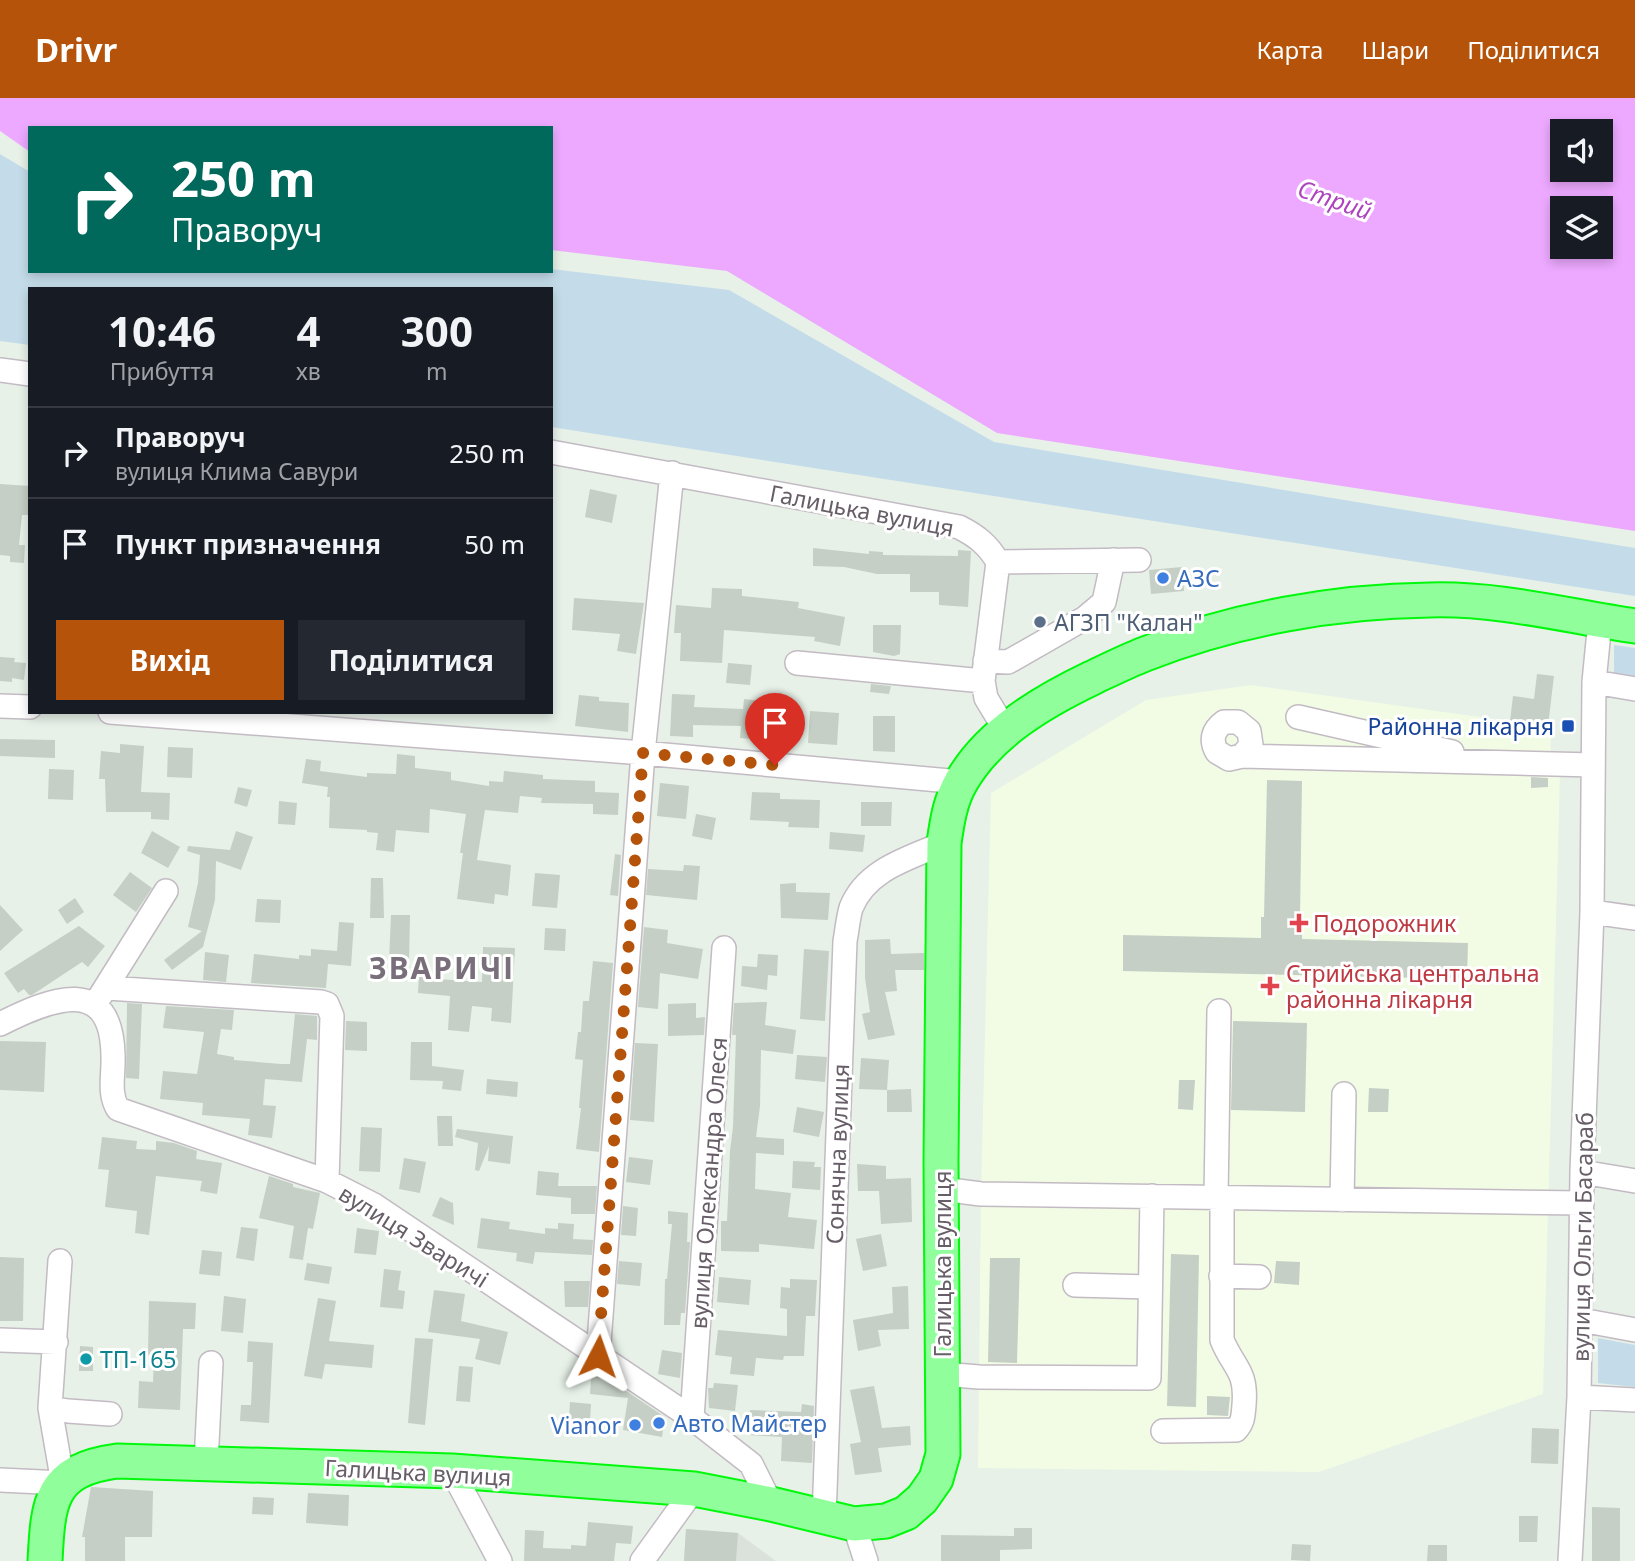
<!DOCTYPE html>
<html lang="uk">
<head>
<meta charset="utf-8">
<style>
  body { margin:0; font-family:"Noto Sans",sans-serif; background:#242831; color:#f1f3f6; height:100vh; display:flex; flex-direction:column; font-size:26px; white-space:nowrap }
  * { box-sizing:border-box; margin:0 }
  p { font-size:23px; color:#9ea1a6 }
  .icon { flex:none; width:38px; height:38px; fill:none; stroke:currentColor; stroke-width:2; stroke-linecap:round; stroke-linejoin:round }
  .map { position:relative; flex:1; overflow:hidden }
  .panel { position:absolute; left:28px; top:189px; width:525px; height:427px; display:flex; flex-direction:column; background:#171b24; border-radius:0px; box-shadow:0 4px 10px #0003 }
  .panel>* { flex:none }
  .guide { position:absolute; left:28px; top:28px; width:525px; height:147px; border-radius:0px; box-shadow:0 4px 10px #0003; background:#00695c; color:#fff; overflow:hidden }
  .controls { position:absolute; left:1550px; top:21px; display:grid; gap:14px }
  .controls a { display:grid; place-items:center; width:63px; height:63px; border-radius:0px; background:#171b24; box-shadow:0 4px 10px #0003; font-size:35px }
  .pin { position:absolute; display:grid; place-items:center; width:60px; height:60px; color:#fff; margin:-72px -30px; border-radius:50% 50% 50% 0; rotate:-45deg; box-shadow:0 0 7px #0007 }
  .pin .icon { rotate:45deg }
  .me { position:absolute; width:77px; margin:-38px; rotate:4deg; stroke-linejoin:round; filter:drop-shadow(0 0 5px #0008) }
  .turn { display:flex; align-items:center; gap:24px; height:147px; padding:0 28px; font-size:32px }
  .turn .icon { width:91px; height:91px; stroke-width:2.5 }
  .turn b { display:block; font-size:49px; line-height:60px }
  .eta { display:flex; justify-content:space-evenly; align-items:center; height:119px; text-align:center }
  .eta b { font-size:42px; font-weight:700; line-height:49px }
  .action { display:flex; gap:14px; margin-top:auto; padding:14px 28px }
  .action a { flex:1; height:80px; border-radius:0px; background:#b45309; color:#fff; font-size:28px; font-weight:700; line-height:80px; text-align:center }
  .action a+a { background:#242831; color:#f1f3f6 }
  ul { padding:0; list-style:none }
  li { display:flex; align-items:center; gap:21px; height:91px; padding:0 28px; border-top:2px solid #363941 }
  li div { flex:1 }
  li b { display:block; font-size:26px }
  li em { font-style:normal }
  header { display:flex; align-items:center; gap:42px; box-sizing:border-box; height:98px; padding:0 35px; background:#b45309; color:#fff }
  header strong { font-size:33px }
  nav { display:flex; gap:38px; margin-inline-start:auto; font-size:24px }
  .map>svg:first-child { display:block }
  .industrial { fill:#dbe2dc }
  .medical { fill:#f2fce5 }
  .green { fill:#c4dce9 }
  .water { fill:#eda9ff; fill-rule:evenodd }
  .building { fill:#c5cfc5 }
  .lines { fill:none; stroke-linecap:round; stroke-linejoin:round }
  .minor-casing { stroke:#c3bbc3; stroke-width:26 }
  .highway-casing { stroke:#00f80a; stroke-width:37 }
  .minor { stroke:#fff; stroke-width:23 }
  .highway { stroke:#90ff9b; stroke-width:33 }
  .route { stroke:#b45309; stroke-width:12; stroke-dasharray:0 21.6 }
  .shop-dot { fill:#3f7fe0; stroke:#fff; stroke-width:2.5 }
  .service-dot { fill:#5c6f8a; stroke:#fff; stroke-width:2.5 }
  .transit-dot { fill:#1a4fb4; stroke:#fff; stroke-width:2.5 }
  .health-dot { fill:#e0444e; stroke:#fff; stroke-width:2.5 }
  .culture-dot { fill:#0f9aa8; stroke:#fff; stroke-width:2.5 }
  .labels { text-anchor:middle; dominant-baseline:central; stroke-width:6; stroke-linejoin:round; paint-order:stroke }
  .street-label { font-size:23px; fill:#675e68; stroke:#fff }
  .shop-label { font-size:23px; fill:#366cbe; stroke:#fff; text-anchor:start }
  .service-label { font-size:23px; fill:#4e5e75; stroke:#fff; text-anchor:start }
  .transit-label { font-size:23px; fill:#164399; stroke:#fff; text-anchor:end }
  .health-label { font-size:23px; fill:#be3a42; stroke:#fff; text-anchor:start }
  .culture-label { font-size:23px; fill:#0d838f; stroke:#fff; text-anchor:start }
  .water-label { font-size:24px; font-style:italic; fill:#ae43bf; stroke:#fff }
  .district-label { font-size:30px; font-weight:bold; letter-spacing:2px; fill:#786f7a; stroke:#fff }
</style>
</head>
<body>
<header>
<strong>Drivr</strong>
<nav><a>Карта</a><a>Шари</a><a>Поділитися</a></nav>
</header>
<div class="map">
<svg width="1635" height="1463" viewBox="0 0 1635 1463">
  <rect width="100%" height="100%" fill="#e7f1e8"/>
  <path class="industrial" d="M686 1431 738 1435 776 1463H684Z"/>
  <path class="medical" d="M1251 587 1551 629 1550 674 1560 675 1543 1296 1319 1374 978 1370 981 1096 991 695 1146 602Z"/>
  <path class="green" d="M0 56 30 74V173H551V171L729 192 994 344 1635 450V498L551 329V191H30V247L0 243Z
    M1614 547 1635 550V582L1614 578Z
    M1598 1240 1635 1247V1289L1598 1285Z"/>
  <path class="water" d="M0 0H1635V433L997 335 727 173 551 152V30H30V54L0 33ZM1563 33H1601V72H1563ZM1563 110H1601V149H1563Z"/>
  <path class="building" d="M0 386 30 388V417H22L19 447H25L24 465 10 464V458L0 457Z
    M590 391 617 397 612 425 585 419Z
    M813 450 869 456V453L883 454V457L958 458V452L971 453 968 509 939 507V494H910V476H877L844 469 813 468Z
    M1182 469 1184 493 1151 496 1149 472Z
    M712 490 742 491V498L799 504 798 510 845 519 840 548 814 543 815 539 724 532 722 565 680 563 681 535H674L676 507 711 510Z
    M574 500 644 505 636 556 617 553 620 536 572 532Z
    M873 527H901L900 556 894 558 873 554Z
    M0 559 15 560 14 564 26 565 24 582 12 580V584L0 583Z
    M728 565 752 567 750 587 726 585Z
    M1537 576 1554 578 1548 628 1510 623 1513 598 1534 601Z
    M871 586 891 588 889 596 870 594Z
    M672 596 695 597 694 609 743 611 744 601 761 603V608L773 609 770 638 761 637V642L740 640 741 628 693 627V639L670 638Z
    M579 597 599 599V603L629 605 628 634 575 628Z
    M810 613 839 615 837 647 808 645Z
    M873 618H895V654L873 653Z
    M0 641 55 642V660L0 658Z
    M120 646 144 648 141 694 170 695 169 722 151 721V714H106L105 681H99L101 653 120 655Z
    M168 649 193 650 192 680 167 679Z
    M397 656 415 658V670L451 674V682L489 688V683L503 684 504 673 543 677V681L595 683V694L619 695 618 717 593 716V706L541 705 542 700 520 698 518 715 485 712 477 762 511 767 508 798 495 796 494 806 457 801 463 755H460L466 716 430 711 429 735 396 732 394 754 376 752 378 735 367 734V732L329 730 330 699H327L328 689 302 685 306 661 321 663 320 673 367 679V675L396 676Z
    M49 671 74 672 73 702 48 701Z
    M1531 679 1548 680V689L1531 690Z
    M1267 682 1302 683 1300 820H1303L1302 841 1468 845 1467 881 1123 873V837L1261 840V819H1264Z
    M660 685 689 688 686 721 657 718Z
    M238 689 252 692 247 709 234 705Z
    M752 694 780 695V701L820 702 819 730 788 729 789 724 750 722Z
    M279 703 297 705 295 727 278 726Z
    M861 704H892L891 728H861Z
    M696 716 716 720 712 742 692 738Z
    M152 733 180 749 168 770 141 755Z
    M236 733 253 739 241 772 216 763 215 802 203 849 172 872 164 862 202 833 188 829 198 785 200 757 187 753 188 748 230 752Z
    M830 734 865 737 863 754 829 751Z
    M615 756 621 757 618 798 610 797Z
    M684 767 700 768 697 802 646 797 648 771 683 773Z
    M130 774 152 790 136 814 113 797Z
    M535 775 560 777 557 810 532 808Z
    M371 780H383L384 820H370Z
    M796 785V794L830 795 828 822 781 820 780 786Z
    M75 800 84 814 67 826 58 812Z
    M257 801 281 802 280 825 255 824Z
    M0 807 23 832 0 853Z
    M391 817H410L409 864 389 863Z
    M339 824 354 825 351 868 328 866 326 890 251 885 254 856 299 861V857L311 858V851L337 853Z
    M79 828 105 848 88 869 82 864 32 897H29L24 891 18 895 4 875Z
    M644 829 668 832 667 845 703 851 698 881 660 875 658 911 638 909Z
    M545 830 566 831 565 853 544 852Z
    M890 841 891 856 924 855V872H895L897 893 885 894 895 937 868 942 862 916 870 914 865 880V842Z
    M483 849 515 850 511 925 491 923 492 910 472 908 469 934 448 932 450 898 418 895 419 875 438 877V881L482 884Z
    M804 851 829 853 825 923 800 921Z
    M205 854 229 857 226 884 203 882Z
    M758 856 778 857 777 878 768 877 767 892 741 888 742 868 757 869Z
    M593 863 613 865 599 1054 576 1051 581 1010H579L583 962 575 961 578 934H581L583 903H589Z
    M767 904 765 927 796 932 793 956 761 952 760 1008 756 1039 784 1041V1057L756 1055 755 1091 791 1095 788 1119 817 1122 814 1151 759 1146V1154L721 1153V1123H727L730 1053 733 1029 736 937H732L734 905Z
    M127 905 142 906 139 981 126 980Z
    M696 905V920L705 919 704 937 668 938V906Z
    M166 908 234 912 232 932 221 931 217 956 234 959V962L281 966H290L295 916 317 918V942L307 941 302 984 265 981 263 1007 276 1008 272 1040 248 1037 250 1021 202 1017 203 1005 160 1001 163 973 197 976 204 934 163 930Z
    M346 923 367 924V953L345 952Z
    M1233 923 1307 925 1305 1014 1231 1012Z
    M0 943 46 944 44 994 0 992Z
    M411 944H432V968L464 972 461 993 442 991 443 983 410 982Z
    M635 945 658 946 654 1024 630 1022Z
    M797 957 827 959 825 984 795 981Z
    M861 960 889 962 887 992 859 991Z
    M487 981 518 984 517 999 486 996Z
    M1179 982H1195L1193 1012 1178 1011Z
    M1369 990 1389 991 1388 1014H1368Z
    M911 991 912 1014H887V992Z
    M797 1009 824 1014 819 1039 793 1034Z
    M437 1018H452L453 1048H438Z
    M361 1029 382 1030 380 1074 359 1073Z
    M457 1031 513 1038 510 1066 488 1063 489 1048 479 1073 475 1072 478 1045 455 1039Z
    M102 1039 137 1043 136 1051 156 1052V1043L174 1045 197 1053 196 1061 222 1065 217 1096 200 1093 202 1083 156 1078 149 1137 135 1135 137 1113 105 1109 109 1072 98 1071Z
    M629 1059 653 1062 650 1087 626 1084Z
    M404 1060 426 1064 420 1095 399 1091Z
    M793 1063 815 1064 814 1069H821L820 1092 792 1090Z
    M857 1066 886 1068V1081L911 1080 912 1124 881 1126 879 1093H858Z
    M538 1073 559 1075 558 1088H597L595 1116H571V1100L536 1097Z
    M269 1078 293 1086V1089L320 1095 313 1131 308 1130 303 1162 289 1160 294 1128 259 1120Z
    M440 1099 453 1105 454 1127 432 1118Z
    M623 1108 638 1110 636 1138 621 1137Z
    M668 1113 688 1115 687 1144H690L685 1215H681L680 1227H664L665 1181H667L672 1126H668Z
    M481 1120 510 1124 509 1131 545 1136V1130L558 1131V1125L574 1126 573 1141 593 1142 592 1157 535 1154 533 1166 516 1163 517 1155 477 1150Z
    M241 1129 258 1131 254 1163 236 1160Z
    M357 1130 379 1133 376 1157 354 1155Z
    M881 1136 887 1168 863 1173 856 1141Z
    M202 1152 222 1154 220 1178 199 1176Z
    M1171 1156 1199 1157 1196 1309 1167 1308Z
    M0 1159 24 1160 23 1223H0Z
    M990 1160H1020L1017 1265 988 1264Z
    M619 1163 642 1165 640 1188 617 1186Z
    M1276 1163 1300 1164 1299 1187 1274 1185Z
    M307 1165 332 1169 329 1186 304 1182Z
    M384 1171 401 1173 398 1192 405 1193 403 1211 380 1209Z
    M719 1179 751 1182 749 1207 717 1204Z
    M790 1181 817 1182 815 1218H806L804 1258H784L783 1262 756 1260 754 1278 730 1276 732 1259 715 1257 718 1232 787 1238V1211L780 1210 781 1189 790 1190Z
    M564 1183H590L588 1209H565Z
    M908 1188 909 1231 878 1232 881 1248 858 1253 853 1222 893 1215 892 1189Z
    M434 1192 465 1196 461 1223 508 1234 500 1267 475 1261 480 1241 428 1234Z
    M224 1198 246 1201 243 1235 221 1233Z
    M318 1200 336 1203 329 1243 374 1247 372 1270 325 1266 322 1281 304 1278Z
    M149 1203 196 1205 195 1231H183L180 1312 138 1310 139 1283 153 1284 154 1257H148Z
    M415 1240 433 1241 425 1327 408 1325Z
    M248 1243 273 1245 269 1325 240 1323 241 1307H251L253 1264H247Z
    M80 1248 93 1249V1273H79Z
    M662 1252 682 1255 680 1280 658 1276Z
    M459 1268 473 1269 470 1304 456 1303Z
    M595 1272 665 1319 662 1339 623 1332 628 1300 590 1296 591 1282Z
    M714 1285 738 1287 735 1313 709 1310 708 1290H713Z
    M874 1288 882 1330 910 1328 911 1347 878 1350 882 1374 855 1377 850 1346 861 1344 850 1292Z
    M1207 1298 1230 1299 1228 1318 1207 1317Z
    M570 1304 591 1306 590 1323 569 1321Z
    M802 1306 814 1308 812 1365 781 1363 782 1339 749 1337 750 1312 801 1314Z
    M1532 1330 1559 1331 1558 1366 1531 1365Z
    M91 1389 153 1393 152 1439H125V1463H85V1439H82Z
    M308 1395 349 1397 348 1428 306 1425Z
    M253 1399 274 1400 273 1417 252 1416Z
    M1592 1409 1620 1410V1463H1592Z
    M1519 1418H1538L1537 1444H1519Z
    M588 1424 633 1428 631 1446 616 1445 614 1463H524L525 1432 544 1433 543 1450 571 1451V1447L586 1448Z
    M1014 1430H1032V1451L1000 1452V1463H941V1437L1014 1438Z
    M686 1431 738 1435 736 1463H684Z
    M1292 1446 1311 1447 1310 1463 1291 1462Z
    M1428 1447H1447V1463H1427Z"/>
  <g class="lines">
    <g class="minor-casing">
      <path id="minor" d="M0 272 30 276
        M551 354 959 429C977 438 988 447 998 464L983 583 986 600 1006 633
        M998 464 1139 462
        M985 563 1008 564 1085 520 1104 504 1113 462
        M797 565 983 583
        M1594 584 1635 591
        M0 608 30 609
        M110 614 643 655 961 684
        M1298 619 1452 654
        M1242 658 1251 647 1249 633 1238 624H1224C1213 632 1210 642 1217 654L1229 661 1242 658 1593 667
        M1592 814 1635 820
        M107 890 321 904 327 906 332 918 327 1083
        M99 900 166 793
        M0 926C50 901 112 875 113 958 114 976 108 995 118 1011L327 1083 374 1107 692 1320 751 1366 771 1406
        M1582 1074 1635 1083
        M942 1091 981 1096 1582 1105
        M1216 1099 1219 913
        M1342 1102 1344 996
        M1221 1178 1259 1179
        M1075 1187 1150 1189
        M1581 1222 1635 1232
        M0 1242 56 1244
        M598 1258 643 655 672 375
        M942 1276 979 1279 1149 1280 1152 1098
        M1579 1299 1635 1302
        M50 1310 68 1313 110 1316
        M692 1320 724 850
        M1163 1333 1236 1332C1243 1324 1243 1319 1244 1307 1247 1272 1234 1271 1222 1242V1099
        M206 1365 211 1265
        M452 1373 500 1463
        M0 1382 63 1385 50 1310 60 1163
        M824 1420 845 843C847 833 848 820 851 810 866 771 910 760 944 745
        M854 1426 866 1463
        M642 1463 694 1391
        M1570 1463 1579 1299 1582 1074 1592 814 1594 584 1600 523"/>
    </g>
    <g class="highway-casing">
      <path id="highway" d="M45 1463C48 1403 50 1372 117 1363L452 1373 694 1391 771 1406 854 1426 886 1423 906 1415 922 1401 936 1381 943 1356 941 1063 944 745C947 724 950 703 961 684 989 635 1042 604 1092 580 1109 572 1127 563 1145 556 1234 521 1335 503 1430 502 1498 500 1568 518 1635 528"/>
    </g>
    <use href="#minor" class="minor"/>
    <use href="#highway" class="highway"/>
  </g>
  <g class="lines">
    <path class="route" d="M598 1258 643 655 775 667"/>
  </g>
  <g class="shop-dot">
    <circle cx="1163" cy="480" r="7"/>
    <circle cx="659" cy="1325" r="7"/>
    <circle cx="635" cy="1327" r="7"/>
  </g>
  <circle class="service-dot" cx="1040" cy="524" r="7"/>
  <rect class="transit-dot" x="1561" y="621" width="14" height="14" rx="3.5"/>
  <g class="health-dot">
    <path d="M1295.5 814.5h7v7h7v7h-7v7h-7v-7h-7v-7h7z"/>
    <path d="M1266.5 877.5h7v7h7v7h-7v7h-7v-7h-7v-7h7z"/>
  </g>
  <circle class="culture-dot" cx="86" cy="1261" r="7"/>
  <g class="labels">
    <g class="street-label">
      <text transform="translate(862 412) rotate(11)">Галицька вулиця</text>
      <text transform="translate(837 1056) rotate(-88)">Сонячна вулиця</text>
      <text transform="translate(708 1085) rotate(-86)">вулиця Олександра Олеся</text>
      <text transform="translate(414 1138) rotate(32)">вулиця Зваричі</text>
      <text transform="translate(1582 1139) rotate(-89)">вулиця Ольги Басараб</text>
      <text transform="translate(942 1166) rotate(-90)">Галицька вулиця</text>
      <text transform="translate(418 1374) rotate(3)">Галицька вулиця</text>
    </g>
    <g class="shop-label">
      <text x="1177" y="480">АЗС</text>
      <text x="673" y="1325">Авто Майстер</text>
      <text x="621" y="1327" text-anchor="end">Vianor</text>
    </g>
    <g class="service-label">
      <text x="1054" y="524">АГЗП "Калан"</text>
    </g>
    <g class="transit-label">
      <text x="1554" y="628">Районна лікарня</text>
    </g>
    <g class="health-label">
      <text x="1313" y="825">Подорожник</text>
      <text x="1286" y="875">Стрийська центральна<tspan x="1286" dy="26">районна лікарня</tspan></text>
    </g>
    <g class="culture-label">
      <text x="100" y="1261">ТП-165</text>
    </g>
    <g class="water-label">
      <text transform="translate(1335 101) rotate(19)">Стрий</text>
    </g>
    <g class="district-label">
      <text x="442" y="869">ЗВАРИЧІ</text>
    </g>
  </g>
</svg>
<div class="controls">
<a><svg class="icon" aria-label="sound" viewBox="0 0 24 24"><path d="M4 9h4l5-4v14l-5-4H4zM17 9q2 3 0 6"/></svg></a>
<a><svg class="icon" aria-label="layers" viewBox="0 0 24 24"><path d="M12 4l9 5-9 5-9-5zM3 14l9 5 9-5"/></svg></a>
</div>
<div class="pin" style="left:775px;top:667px;background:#d93025"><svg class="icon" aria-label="arrive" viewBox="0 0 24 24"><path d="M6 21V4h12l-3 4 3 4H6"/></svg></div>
<svg class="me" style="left:598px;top:1258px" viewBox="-20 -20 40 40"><path d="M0-17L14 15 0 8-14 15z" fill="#b45309" stroke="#fff" stroke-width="4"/></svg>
<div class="guide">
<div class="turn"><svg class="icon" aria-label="right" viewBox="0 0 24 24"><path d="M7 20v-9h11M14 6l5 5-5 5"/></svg><div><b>250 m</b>Праворуч</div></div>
</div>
<section class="panel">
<div class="eta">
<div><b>10:46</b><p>Прибуття</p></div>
<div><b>4</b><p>хв</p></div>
<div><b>300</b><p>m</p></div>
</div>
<ul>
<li><svg class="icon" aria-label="right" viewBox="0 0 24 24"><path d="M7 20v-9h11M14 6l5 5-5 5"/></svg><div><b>Праворуч</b><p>вулиця Клима Савури</p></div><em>250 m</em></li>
<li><svg class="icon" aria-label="arrive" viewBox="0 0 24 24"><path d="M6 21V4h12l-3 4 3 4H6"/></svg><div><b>Пункт призначення</b></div><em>50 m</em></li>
</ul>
<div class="action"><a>Вихід</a><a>Поділитися</a></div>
</section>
</div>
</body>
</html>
